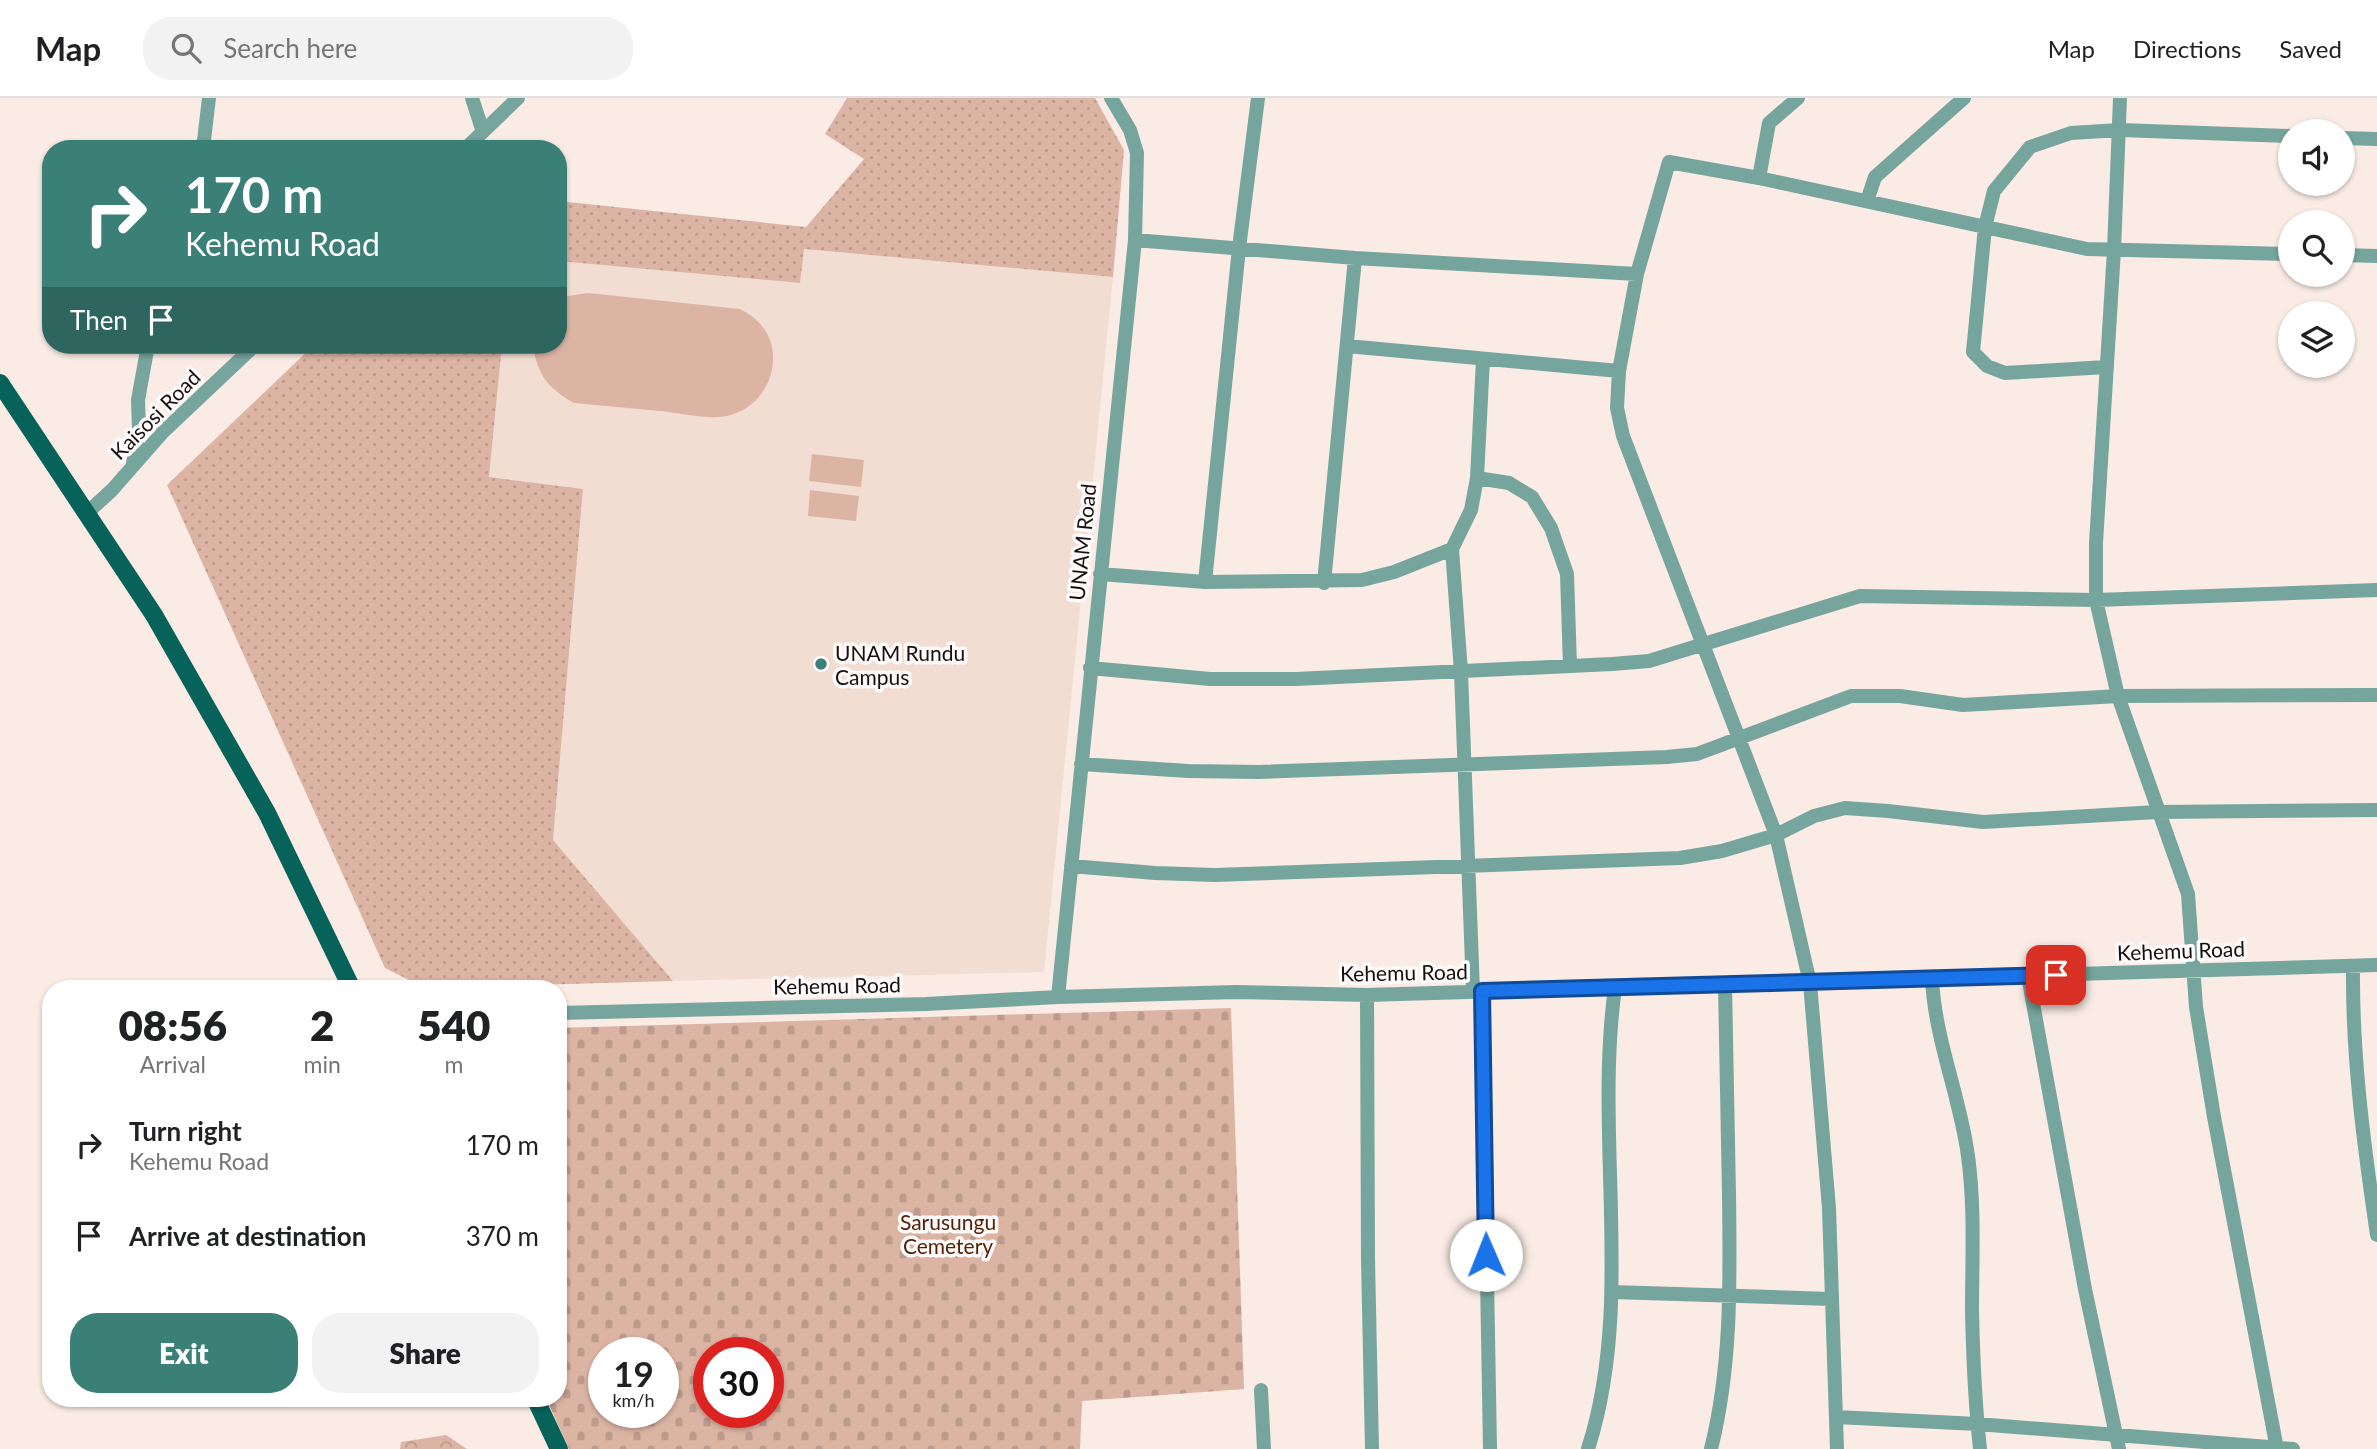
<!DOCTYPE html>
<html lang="en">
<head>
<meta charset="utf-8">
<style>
  body { margin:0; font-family:Lato,sans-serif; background:#f2f2f2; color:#202124; height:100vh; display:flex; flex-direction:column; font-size:26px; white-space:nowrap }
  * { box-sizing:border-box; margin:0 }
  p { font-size:23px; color:#757577 }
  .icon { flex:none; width:38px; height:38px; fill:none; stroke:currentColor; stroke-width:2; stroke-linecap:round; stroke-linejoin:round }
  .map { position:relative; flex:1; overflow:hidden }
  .details { position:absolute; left:42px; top:882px; width:525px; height:427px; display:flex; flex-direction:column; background:#fff; border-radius:28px; box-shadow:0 2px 5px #0004 }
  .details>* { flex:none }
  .hud { position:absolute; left:42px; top:42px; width:525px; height:214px; border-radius:28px; box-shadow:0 2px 5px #0004; background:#3a8077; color:#fff; overflow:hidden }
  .buttons { position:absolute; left:2278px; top:21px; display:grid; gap:14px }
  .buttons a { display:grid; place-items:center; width:77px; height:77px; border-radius:50%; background:#fff; box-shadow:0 2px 5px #0004; font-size:35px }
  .speed { position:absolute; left:588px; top:1239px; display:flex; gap:14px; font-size:35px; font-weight:700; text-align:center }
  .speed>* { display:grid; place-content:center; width:91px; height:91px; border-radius:50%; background:#fff; box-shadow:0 2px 5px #0004; line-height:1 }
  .speed small { font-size:18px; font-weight:400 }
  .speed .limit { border:10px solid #d22; background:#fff; color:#111 }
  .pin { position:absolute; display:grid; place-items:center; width:60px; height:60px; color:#fff; margin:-30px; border-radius:14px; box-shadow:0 4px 10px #0006 }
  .me { position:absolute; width:77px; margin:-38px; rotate:359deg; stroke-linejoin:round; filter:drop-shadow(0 0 5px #0008) }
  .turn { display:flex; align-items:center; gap:24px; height:147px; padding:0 28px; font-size:32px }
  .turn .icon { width:91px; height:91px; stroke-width:2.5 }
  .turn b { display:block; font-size:49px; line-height:60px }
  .then { display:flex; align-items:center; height:66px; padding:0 28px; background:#0003; gap:14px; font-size:26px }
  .eta { display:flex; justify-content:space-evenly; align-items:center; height:119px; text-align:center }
  .eta b { font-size:42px; font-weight:800; line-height:49px }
  .action { display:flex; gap:14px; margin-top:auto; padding:14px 28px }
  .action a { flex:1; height:80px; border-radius:28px; background:#3a8077; color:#fff; font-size:28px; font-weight:800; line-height:80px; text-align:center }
  .action a+a { background:#f2f2f2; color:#202124 }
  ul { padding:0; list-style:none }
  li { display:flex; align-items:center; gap:21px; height:91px; padding:0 28px }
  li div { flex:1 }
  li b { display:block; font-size:26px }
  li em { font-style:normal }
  header { display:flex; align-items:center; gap:42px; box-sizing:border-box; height:98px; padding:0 35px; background:#fff; border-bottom:2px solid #e0e0e0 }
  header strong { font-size:33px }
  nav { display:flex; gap:38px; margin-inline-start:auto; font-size:24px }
  .search { width:490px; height:63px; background:#f2f2f2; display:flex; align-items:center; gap:18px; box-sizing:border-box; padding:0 24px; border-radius:28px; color:#757577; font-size:26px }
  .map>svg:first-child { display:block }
  .built { fill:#f2ddd3 }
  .green { fill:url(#green-dots) }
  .forest { fill:url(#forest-crowns) }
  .cemetery { fill:url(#cemetery-stones); fill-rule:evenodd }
  .pitch { fill:#dcb4a4 }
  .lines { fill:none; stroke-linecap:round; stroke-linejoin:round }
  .minor { stroke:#76a59d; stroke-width:14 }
  .major { stroke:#07635a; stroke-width:18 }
  .route-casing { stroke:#114b97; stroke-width:18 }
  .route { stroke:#1a73e8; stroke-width:12 }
  .poi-dot { fill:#3a8077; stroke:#fefbfa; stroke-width:2.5 }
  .labels { text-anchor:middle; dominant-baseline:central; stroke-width:7; stroke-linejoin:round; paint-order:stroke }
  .street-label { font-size:21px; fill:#15100e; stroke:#fefbfa }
  .poi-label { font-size:21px; fill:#15100e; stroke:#fefbfa; text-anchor:start }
  .park-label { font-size:21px; fill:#542007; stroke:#fefbfa }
</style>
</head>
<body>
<header>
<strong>Map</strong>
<div class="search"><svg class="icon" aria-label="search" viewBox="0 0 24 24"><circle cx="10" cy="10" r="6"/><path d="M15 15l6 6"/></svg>Search here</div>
<nav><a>Map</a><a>Directions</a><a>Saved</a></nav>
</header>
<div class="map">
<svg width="2377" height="1351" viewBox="0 0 2377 1351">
  <defs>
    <pattern id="green-dots" width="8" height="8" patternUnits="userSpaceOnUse" patternTransform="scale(1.75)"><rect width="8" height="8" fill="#dcb4a4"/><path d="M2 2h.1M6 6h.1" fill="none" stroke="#bc9a8c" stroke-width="1.8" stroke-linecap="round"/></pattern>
    <pattern id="forest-crowns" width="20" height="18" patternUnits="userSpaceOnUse" patternTransform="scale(1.75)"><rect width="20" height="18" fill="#dcb4a4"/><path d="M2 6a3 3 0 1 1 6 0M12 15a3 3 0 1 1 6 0" fill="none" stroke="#bc9a8c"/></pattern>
    <pattern id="cemetery-stones" width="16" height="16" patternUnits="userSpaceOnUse" patternTransform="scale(1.75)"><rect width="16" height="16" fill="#dcb4a4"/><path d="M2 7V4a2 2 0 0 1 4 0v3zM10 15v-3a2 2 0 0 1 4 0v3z" fill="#bc9a8c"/></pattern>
  </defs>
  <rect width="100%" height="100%" fill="#faebe5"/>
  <path class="built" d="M803 151 1113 179 1044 874 673 883 553 742 583 391 489 379 502 247H558V163L800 185Z"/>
  <path class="green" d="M847 0H1095L1124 52 1113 179 804 151 800 185 558 163V103L806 129 864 61 825 36Z
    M314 247H502L489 379 583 391 553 742 673 883 425 890 385 870 167 387Z"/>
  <path class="forest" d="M446 1337 467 1351H400L401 1344Z"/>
  <path class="cemetery" d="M1231 910 1244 1291 1082 1303 1080 1351H569L546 1300H558V930ZM604 1255H663V1314H604ZM709 1255H768V1314H709Z"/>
  <path class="pitch" d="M588 195 740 211C760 221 774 238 773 262 772 292 750 316 720 319 701 320 679 315 660 313 631 310 603 308 574 305 548 290 537 277 533 247H558V205L568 198Z
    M812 356 864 362 861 389 809 383Z
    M810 392 859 398 856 423 808 418Z"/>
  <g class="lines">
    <path class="minor" d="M472 0 483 34
      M2120 0 2114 152 2096 445V502L2118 598 2188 796 2196 909 2214 1019 2277 1351
      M2343 40 2377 41
      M203 51 209 0
      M465 51 518 0
      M1759 80 1769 25 1798 0
      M1867 103 1875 79 1964 0
      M1135 142 1355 160 1637 176
      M2343 157 2377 158
      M1347 248 1619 273
      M2106 269 2005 275 1987 268 1973 254 1985 129 1994 93 2030 49 2071 35 2120 32 2291 38
      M133 366 139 331 138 302 148 247
      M1477 380 1509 385 1532 399 1551 430 1567 476 1570 568
      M87 415 112 392 163 334 255 247
      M1100 476 1205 484 1362 482 1394 474 1452 451
      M1205 484 1239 150 1258 0
      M1324 485 1355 160
      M1090 570 1210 581H1296L1612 566 1649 563 1860 498 2096 502 2377 492
      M1081 666 1188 673 1259 674 1667 659 1697 656 1851 598H1900L1963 607 2118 598 2377 597
      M1071 768 1155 775 1215 777 1680 760 1722 753 1776 737 1814 718 1845 710 1888 713 1983 724 2157 714 2377 712
      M2353 868C2352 959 2364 1048 2377 1137
      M2028 878 2085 1191 2119 1351
      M1932 881C1935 942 1960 998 1968 1058 1975 1110 1972 1161 1972 1213 1973 1259 1975 1305 1980 1351
      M1473 893 1461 574 1452 451 1471 412 1477 380 1483 261
      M1482 893 1490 1351
      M1367 897 1368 1162 1372 1351
      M1058 899 1135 142 1137 55 1130 32 1111 0
      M558 915 926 906 1058 899 1236 894 1367 897 2377 867
      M1612 1194 1831 1201
      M1261 1292 1264 1351
      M1836 1319 1977 1326 2293 1351
      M1588 1351C1635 1205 1594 1040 1615 890
      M1711 1351C1732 1266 1730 1182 1729 1096 1727 1026 1726 956 1725 887
      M1837 1351 1829 1110 1810 885 1776 737 1623 338 1617 310 1619 273 1637 176 1669 64 1759 80 2087 151 2291 156"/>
    <path class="major" d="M0 285 154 517 267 715 352 891
      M535 1300 559 1351"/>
  </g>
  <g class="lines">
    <g class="route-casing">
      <path id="route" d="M1486 1157 1482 893 2056 877"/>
    </g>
    <use href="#route" class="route"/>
  </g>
  <circle class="poi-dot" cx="821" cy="566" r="7"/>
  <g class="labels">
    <g class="street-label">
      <text transform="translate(155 316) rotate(-45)">Kaisosi Road</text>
      <text transform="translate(1082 444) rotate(-84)">UNAM Road</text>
      <text transform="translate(2181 852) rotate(-2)">Kehemu Road</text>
      <text transform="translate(1404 874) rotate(-1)">Kehemu Road</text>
      <text transform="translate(837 887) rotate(-1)">Kehemu Road</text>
    </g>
    <g class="poi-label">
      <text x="835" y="554">UNAM Rundu<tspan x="835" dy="24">Campus</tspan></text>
    </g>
    <g class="park-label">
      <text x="948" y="1123">Sarusungu<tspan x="948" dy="24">Cemetery</tspan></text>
    </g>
  </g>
</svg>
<div class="buttons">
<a><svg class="icon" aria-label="sound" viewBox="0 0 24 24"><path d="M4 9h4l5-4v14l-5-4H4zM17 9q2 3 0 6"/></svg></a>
<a><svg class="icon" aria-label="search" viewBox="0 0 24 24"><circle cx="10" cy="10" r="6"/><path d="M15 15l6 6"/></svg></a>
<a><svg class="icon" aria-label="layers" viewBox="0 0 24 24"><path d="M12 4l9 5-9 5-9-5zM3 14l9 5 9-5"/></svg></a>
</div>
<div class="speed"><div>19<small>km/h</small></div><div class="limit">30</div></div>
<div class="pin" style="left:2056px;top:877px;background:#d93025"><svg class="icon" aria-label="arrive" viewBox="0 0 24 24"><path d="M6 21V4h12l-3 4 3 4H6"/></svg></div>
<svg class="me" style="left:1486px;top:1157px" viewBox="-20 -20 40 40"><circle r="19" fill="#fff"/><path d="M0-13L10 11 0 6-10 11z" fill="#1a73e8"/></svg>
<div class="hud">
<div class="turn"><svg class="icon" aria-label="right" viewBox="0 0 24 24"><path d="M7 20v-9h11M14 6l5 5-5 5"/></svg><div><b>170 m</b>Kehemu Road</div></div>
<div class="then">Then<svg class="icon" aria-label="arrive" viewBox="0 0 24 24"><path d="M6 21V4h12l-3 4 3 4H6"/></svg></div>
</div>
<section class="details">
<div class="eta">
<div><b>08:56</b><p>Arrival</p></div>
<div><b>2</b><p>min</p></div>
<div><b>540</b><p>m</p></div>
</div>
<ul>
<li><svg class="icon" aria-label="right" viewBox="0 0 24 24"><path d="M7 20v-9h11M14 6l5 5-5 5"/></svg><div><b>Turn right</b><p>Kehemu Road</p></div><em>170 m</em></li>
<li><svg class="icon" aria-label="arrive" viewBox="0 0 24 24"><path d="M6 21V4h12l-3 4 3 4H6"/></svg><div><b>Arrive at destination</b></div><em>370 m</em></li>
</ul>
<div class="action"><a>Exit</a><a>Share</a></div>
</section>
</div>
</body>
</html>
